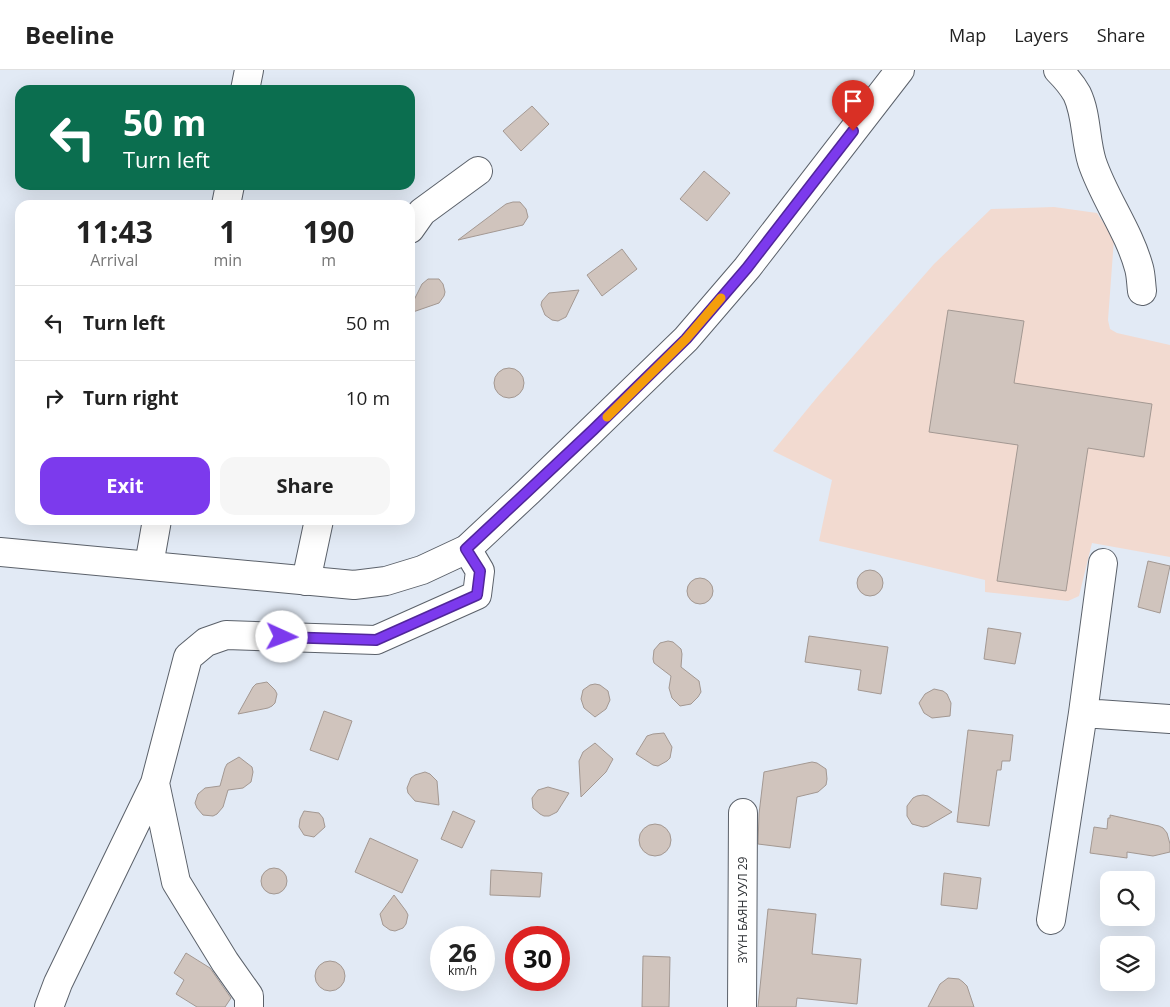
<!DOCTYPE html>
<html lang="en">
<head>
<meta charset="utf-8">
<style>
  body { margin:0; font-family:"Open Sans",sans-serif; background:#f6f6f6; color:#222; height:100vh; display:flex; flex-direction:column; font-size:19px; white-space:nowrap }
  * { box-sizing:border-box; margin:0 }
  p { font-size:16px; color:#767676 }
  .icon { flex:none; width:28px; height:28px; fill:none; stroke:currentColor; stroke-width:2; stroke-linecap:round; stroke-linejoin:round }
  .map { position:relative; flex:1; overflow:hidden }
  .sheet { position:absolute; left:15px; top:130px; width:400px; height:325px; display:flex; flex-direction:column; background:#fff; border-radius:15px; box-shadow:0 5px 20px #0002 }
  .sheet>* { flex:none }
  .banner { position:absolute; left:15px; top:15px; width:400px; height:105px; border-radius:15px; box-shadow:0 5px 20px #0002; background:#0b6e4f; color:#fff; overflow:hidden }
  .controls { position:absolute; left:1100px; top:801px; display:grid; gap:10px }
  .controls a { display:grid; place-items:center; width:55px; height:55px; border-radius:10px; background:#fff; box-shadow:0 5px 20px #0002; font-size:25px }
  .speed { position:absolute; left:430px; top:856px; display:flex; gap:10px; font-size:25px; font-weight:700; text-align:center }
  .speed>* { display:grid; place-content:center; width:65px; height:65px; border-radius:50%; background:#fff; box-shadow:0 5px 20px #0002; line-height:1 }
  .speed small { font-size:12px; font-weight:400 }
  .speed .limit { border:8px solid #d22; background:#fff; color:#111 }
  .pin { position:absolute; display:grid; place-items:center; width:42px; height:42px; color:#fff; margin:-51px -21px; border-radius:50% 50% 50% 0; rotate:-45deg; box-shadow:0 0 5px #0007 }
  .pin .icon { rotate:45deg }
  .me { position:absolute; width:55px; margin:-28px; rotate:92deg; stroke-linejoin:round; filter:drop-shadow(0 0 4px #0008) }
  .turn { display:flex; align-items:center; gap:18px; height:105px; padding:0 25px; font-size:22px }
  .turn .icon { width:65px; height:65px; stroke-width:2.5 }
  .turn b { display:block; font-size:35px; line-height:42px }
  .eta { display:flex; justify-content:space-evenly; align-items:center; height:85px; text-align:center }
  .eta b { font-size:30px; font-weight:700; line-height:35px }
  .cta { display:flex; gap:10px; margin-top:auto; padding:10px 25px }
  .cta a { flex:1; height:58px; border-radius:15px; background:#7c3aed; color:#fff; font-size:20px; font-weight:700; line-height:58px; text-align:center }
  .cta a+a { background:#f6f6f6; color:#222 }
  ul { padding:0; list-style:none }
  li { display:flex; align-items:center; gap:15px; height:75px; padding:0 25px; border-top:1px solid #e0e0e0 }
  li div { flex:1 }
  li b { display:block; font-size:19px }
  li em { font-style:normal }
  header { display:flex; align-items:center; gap:30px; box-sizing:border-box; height:70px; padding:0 25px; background:#fff; border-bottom:1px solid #e0e0e0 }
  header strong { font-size:24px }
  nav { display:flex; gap:28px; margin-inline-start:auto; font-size:18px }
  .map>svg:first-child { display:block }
  .education { fill:#f2dad0 }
  .building { fill:#d0c4bd; stroke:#a39892 }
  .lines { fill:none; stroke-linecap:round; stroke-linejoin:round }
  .minor-casing { stroke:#5b616a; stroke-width:30 }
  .tertiary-casing { stroke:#5b616a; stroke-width:30 }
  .minor { stroke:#fff; stroke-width:28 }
  .tertiary { stroke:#fff; stroke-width:28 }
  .route-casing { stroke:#51269a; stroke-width:12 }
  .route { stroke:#7c3aed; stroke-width:9 }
  .slow { stroke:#f59e0b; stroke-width:9 }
  .labels { text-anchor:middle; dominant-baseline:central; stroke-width:5; stroke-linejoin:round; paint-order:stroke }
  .street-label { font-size:12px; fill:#2c2f33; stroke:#fff }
</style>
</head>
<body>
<header>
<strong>Beeline</strong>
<nav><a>Map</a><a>Layers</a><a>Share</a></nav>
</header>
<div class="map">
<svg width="1170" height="937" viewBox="0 0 1170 937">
  <rect width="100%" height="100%" fill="#e2eaf5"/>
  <path class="education" d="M1054 137 1097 143 1114 169 1108 250 1110 259 1117 263 1170 275V487L1092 473 1079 526 1068 531 985 522V510L819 471 832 410 773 381 819 325 934 194 991 139Z"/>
  <path class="building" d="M532 36 549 54 521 81 503 61Z
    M704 101 730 123 707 151 680 129Z
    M513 132H520L526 139 528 147 523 155 458 170 506 134Z
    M622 179 637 199 602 226 587 205Z
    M428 209H439L443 214 445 222 444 226 439 233 410 243V238L422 214Z
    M579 220 566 247 558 251 552 250 545 245 541 235 542 231 549 223Z
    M948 240 1024 251 1014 313 1152 334 1144 387 1088 378 1066 521 997 511 1018 375 929 362Z
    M494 313a15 15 0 1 1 30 0a15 15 0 1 1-30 0Z
    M1148 491 1170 496 1160 543 1138 537Z
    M857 513a13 13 0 1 1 26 0a13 13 0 1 1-26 0Z
    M687 521a13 13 0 1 1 26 0a13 13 0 1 1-26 0Z
    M988 558 1021 563 1015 594 984 589Z
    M809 566 888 577 881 624 858 620 861 600 805 592Z
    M668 571 673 572 681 579 682 584 681 597 699 611 701 622 698 627 691 634 680 636 672 628 669 618 671 606 654 593 653 589 654 580 660 573Z
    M267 612 275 620 277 624 275 633 272 636 268 638 238 644 253 617 256 614Z
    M595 614 600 615 608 621 610 630 606 639 595 647 584 638 581 629 583 620 590 615Z
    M934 619 943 621 947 624 951 633 950 646 932 648 924 643 919 633 925 624Z
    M324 641 352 651 338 690 310 680Z
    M968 660 1013 665 1010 691H1002L1001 700H997L989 756 957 752Z
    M664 663 672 677 670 688 667 691 658 696 653 695 636 684 647 666 653 664Z
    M595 673 613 689 606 702 581 727 579 691 583 682Z
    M239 687 252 697 253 702 251 712 243 718 228 720 223 737 217 744 213 746 203 745 197 738 195 733 198 724 205 718 220 716 225 698 227 694Z
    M812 692 817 693 826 699 827 709 826 715 818 722 797 727 790 778 758 774 759 744 764 702Z
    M425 702 430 704 437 711 439 735 415 731 408 723 407 718 411 708 415 705Z
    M548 717 569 723 557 742 549 746H544L540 744 533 738 532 728 538 720Z
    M923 725 928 726 952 742 928 756 923 757 912 754 907 746V736L913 728 917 726Z
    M304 741 319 743 323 748 325 757 314 767 304 765 299 757 300 749Z
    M453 741 475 751 462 778 441 769Z
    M1110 745 1159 756 1163 758 1167 763 1170 774V782L1153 786 1127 782V788L1090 783 1094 757 1107 759 1108 748H1110Z
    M639 770a16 16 0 1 1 32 0a16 16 0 1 1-32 0Z
    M370 768 418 790 402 823 355 802Z
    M261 811a13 13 0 1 1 26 0a13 13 0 1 1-26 0Z
    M491 800 542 803 540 827 490 825Z
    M944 803 981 808 977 839 941 835Z
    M394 825 406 841 408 845 406 854 403 858 395 861 390 860 383 855 380 844Z
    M768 839 816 844 812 884 861 889 857 934 797 928 796 937H758Z
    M186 883 210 898 231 928 225 937H197L176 924 184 910 174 903Z
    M643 886 670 887 669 937H642Z
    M315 906a15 15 0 1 1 30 0a15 15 0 1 1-30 0Z
    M948 908 959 909 963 912 967 916 974 937H928L940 914Z"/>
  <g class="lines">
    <g class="minor-casing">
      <path id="minor" d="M1058 0C1065 7 1072 15 1077 24 1087 45 1085 70 1092 92 1104 128 1129 161 1139 198 1141 205 1141 213 1142 221
        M245 20 249 0
        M226 135 230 115
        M410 159 422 142 478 101
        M149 495 157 450
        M306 511 319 450
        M1083 643 1170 649
        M1051 850 1083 643 1103 493
        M49 937 58 913 155 713
        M249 937V926L225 892 176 812 155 713 188 587 206 572 226 565 376 570 477 525 480 501 467 479
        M742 937 743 743"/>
    </g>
    <g class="tertiary-casing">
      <path id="tertiary" d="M0 482 354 515 386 511 422 500 467 479 529 421 686 269 747 198 900 0"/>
    </g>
    <use href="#minor" class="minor"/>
    <use href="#tertiary" class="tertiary"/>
  </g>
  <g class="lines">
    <g class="route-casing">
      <path id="route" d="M282 567 376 570 477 525 480 501 466 479 593 360 686 269 747 198 853 61"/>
    </g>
    <use href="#route" class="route"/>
    <path class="slow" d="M607 347 686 269 721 228"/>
  </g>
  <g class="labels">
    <g class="street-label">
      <text transform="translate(742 840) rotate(-90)">ЗҮҮН БАЯН УУЛ 29</text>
    </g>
  </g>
</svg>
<div class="controls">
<a><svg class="icon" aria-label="search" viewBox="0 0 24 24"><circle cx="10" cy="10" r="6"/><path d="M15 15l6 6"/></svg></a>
<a><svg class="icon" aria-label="layers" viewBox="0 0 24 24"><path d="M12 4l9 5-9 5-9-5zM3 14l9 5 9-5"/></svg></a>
</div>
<div class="speed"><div>26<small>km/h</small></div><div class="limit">30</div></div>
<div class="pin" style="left:853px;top:61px;background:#d93025"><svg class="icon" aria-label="arrive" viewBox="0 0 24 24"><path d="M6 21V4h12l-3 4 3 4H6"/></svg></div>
<svg class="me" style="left:282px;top:567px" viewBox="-20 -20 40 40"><circle r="19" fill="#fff"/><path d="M0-13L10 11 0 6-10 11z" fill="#7c3aed"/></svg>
<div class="banner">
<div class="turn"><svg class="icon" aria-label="left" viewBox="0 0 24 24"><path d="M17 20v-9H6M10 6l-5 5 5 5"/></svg><div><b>50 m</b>Turn left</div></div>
</div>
<section class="sheet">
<div class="eta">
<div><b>11:43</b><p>Arrival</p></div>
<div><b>1</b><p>min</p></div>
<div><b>190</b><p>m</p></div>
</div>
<ul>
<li><svg class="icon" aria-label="left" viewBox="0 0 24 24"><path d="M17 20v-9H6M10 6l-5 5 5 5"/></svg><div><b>Turn left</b></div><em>50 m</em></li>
<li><svg class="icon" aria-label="right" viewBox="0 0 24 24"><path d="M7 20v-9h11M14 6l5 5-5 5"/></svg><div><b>Turn right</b></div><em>10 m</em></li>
</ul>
<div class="cta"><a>Exit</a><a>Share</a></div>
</section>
</div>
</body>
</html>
